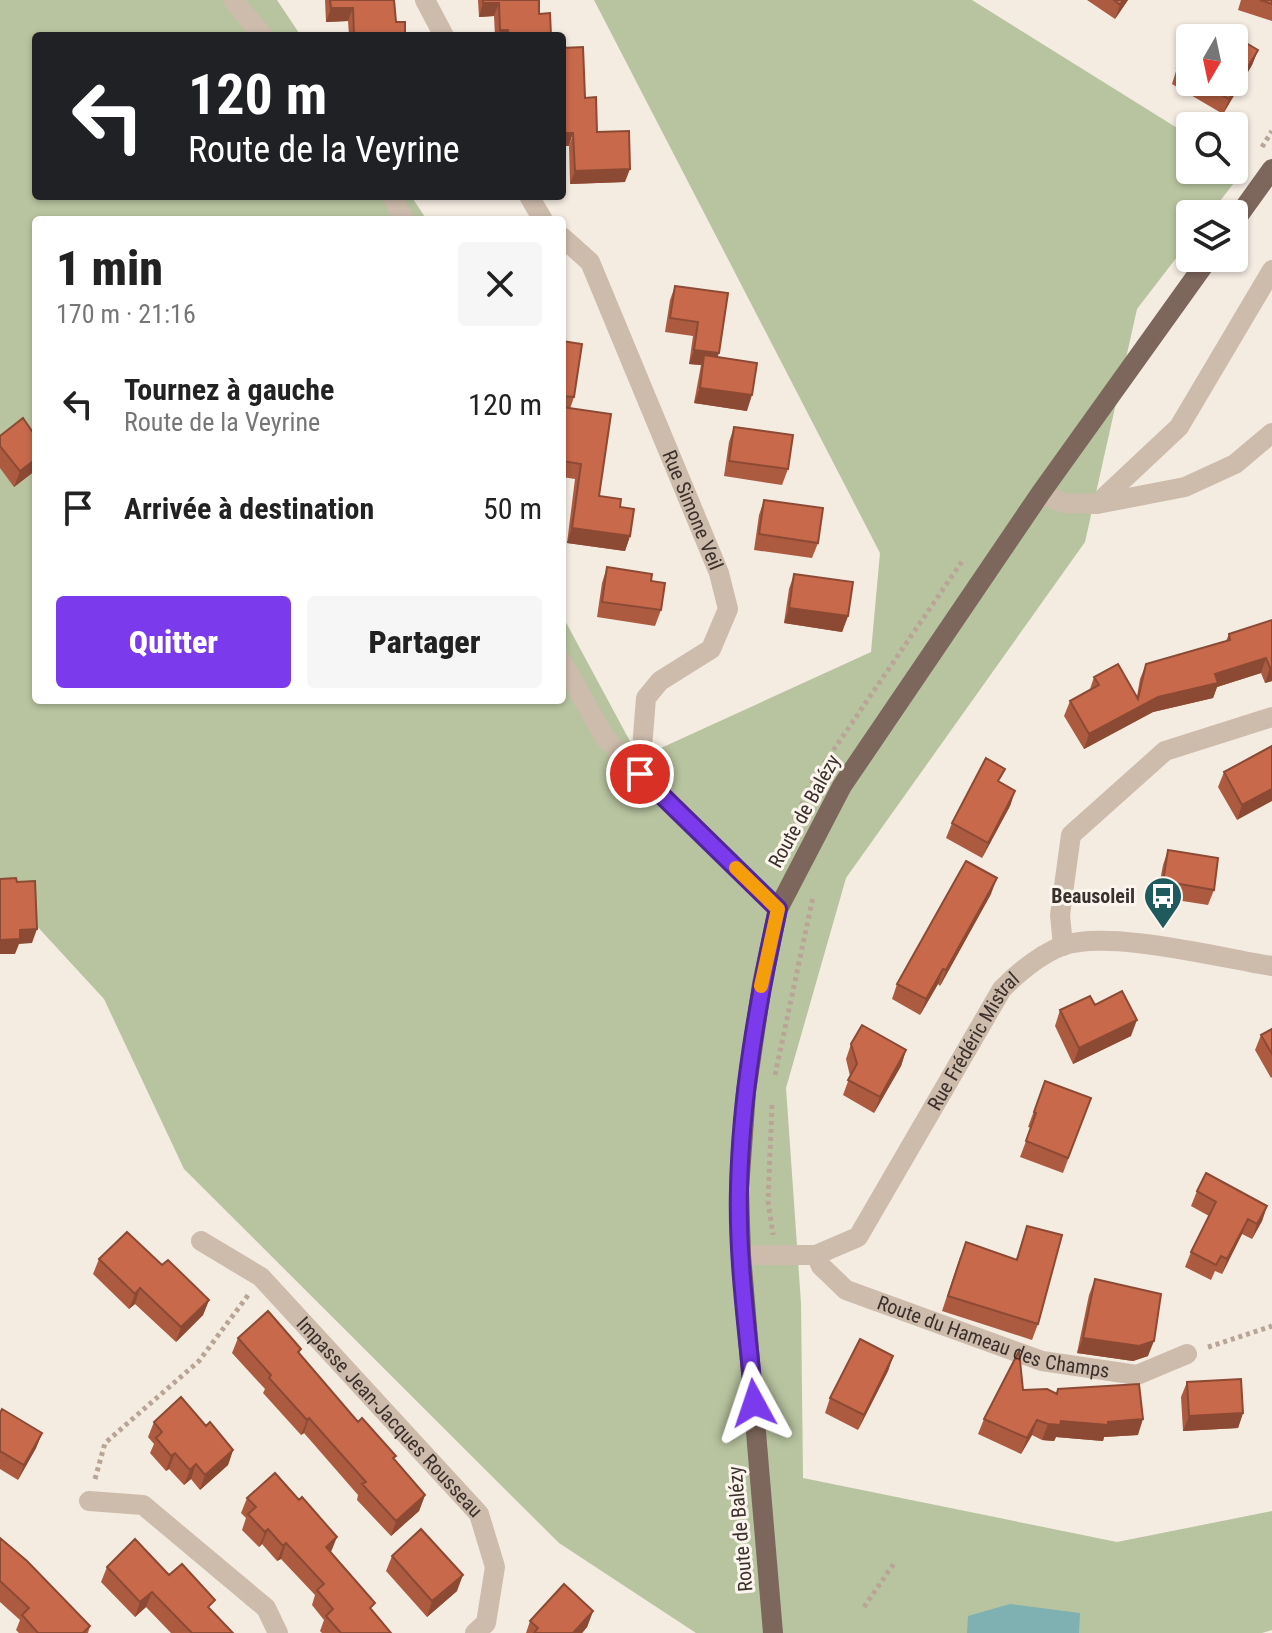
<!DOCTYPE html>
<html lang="fr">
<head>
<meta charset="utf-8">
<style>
  body { margin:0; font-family:"Roboto Condensed",sans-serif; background:#f6f6f6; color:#222; height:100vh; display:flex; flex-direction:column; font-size:30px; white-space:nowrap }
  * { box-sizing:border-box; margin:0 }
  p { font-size:26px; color:#767676 }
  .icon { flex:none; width:44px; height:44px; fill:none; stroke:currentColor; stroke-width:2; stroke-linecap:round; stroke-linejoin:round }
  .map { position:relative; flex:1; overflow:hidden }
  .drawer { position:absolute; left:32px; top:216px; width:534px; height:488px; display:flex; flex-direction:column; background:#fff; border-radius:8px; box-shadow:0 2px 6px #0004 }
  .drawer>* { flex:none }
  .guide { position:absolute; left:32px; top:32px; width:534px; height:168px; border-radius:8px; box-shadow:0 2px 6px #0004; background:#202124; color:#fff; overflow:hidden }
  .needle { width:52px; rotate:189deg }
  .tools { position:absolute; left:1176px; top:24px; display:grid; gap:16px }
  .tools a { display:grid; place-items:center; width:72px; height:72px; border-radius:8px; background:#fff; box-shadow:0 2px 6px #0004; font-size:40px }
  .pin { position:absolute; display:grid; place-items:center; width:68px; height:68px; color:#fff; margin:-34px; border:4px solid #fff; border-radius:50%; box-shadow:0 2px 8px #0007 }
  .me { position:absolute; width:88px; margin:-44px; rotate:355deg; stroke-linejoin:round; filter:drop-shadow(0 0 6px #0008) }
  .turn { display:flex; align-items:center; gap:28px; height:168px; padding:0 24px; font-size:36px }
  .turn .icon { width:104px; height:104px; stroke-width:2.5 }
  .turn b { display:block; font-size:56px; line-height:68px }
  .round { display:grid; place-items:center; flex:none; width:84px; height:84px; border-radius:8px; background:#f6f6f6 }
  .head { display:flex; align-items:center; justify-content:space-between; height:136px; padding:0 24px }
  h1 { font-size:48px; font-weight:800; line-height:60px }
  .button { display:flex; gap:16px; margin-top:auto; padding:16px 24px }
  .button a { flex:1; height:92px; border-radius:8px; background:#7c3aed; color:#fff; font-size:32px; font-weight:800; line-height:92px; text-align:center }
  .button a+a { background:#f6f6f6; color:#222 }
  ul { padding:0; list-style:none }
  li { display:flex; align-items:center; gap:24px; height:104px; padding:0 24px }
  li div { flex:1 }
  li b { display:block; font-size:30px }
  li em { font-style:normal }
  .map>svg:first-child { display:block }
  .green { fill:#b8c4a0 }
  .water { fill:#7fb0b2 }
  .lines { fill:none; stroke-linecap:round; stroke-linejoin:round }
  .path { stroke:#b9a596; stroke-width:5; stroke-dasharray:4 4; stroke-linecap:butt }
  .minor { stroke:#cdbbac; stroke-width:20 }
  .major { stroke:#7d675c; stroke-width:20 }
  .wall { fill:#ac5a40 }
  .shaded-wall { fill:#8c4a34 }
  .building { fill:#c8694b; stroke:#8c4a34; stroke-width:2 }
  .route-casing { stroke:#51269a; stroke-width:20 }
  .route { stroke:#7c3aed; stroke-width:14 }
  .slow { stroke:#f59e0b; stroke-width:14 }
  .labels { text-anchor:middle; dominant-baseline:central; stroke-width:6; stroke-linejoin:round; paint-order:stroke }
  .street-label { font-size:20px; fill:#3b302b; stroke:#fbf5ee }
  .poi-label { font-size:20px; font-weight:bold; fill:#3b302b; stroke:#fbf5ee; text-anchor:end }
</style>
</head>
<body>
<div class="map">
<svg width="1272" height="1633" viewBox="0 0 1272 1633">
  <rect width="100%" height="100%" fill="#f4ebe1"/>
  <path class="green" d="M0 0H277L301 36H36V196H411L427 220H36V700H562V615L639 758 871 652 880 553 594 0H972L1190 136V170H1234V164L1244 170 1210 214H1190V240L1137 309 1085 542 846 878 786 1088 801 1303 803 1478 1117 1542 1272 1511V1630L1262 1633H696L559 1543 184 1169 104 999 0 886Z"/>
  <path class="water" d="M1010 1604 1080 1613 1079 1633H967L968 1616Z"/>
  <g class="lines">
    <path class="path" d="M1262 147 1272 131
      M1233 260 1246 242
      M791 827 813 780 963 560
      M775 1075 813 897
      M772 1105 768 1201 773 1235
      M1208 1347 1272 1326
      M95 1479 105 1443 199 1361 249 1294
      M864 1607 895 1562"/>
    <g class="minor">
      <path d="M233 0 263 36"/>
      <path d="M425 0 444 36"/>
      <path d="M392 196 404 220"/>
      <path d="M529 196 543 220"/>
      <path id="s1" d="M562 237 590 262 719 573 728 609 711 649 660 681 646 698 640 774"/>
      <path d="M1040 494 1064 503 1097 504 1185 487 1235 464 1272 433"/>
      <path d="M1097 504 1179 427 1272 270"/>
      <path d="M562 662 605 738 778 909"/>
      <path d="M1063 946 1060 915 1071 835 1165 751 1272 717"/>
      <path id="s2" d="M201 1241 261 1277 479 1514 495 1567 486 1623 475 1633"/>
      <path id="s3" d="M741 1255H816L858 1237 1002 989C1019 972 1039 955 1062 946 1107 929 1221 958 1272 966"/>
      <path id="s4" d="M816 1255 821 1266 846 1290 1042 1361 1137 1375 1187 1354"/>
      <path d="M89 1501 143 1505 266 1608 278 1633"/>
    </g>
    <path class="major" d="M1234 222 1272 169
      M773 1633 741 1255 739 1189 746 1092 762 984 778 909 842 786 1040 494 1209 258"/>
  </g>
  <path class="wall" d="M325 0H394L396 22 405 36H349L348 21 326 22Z
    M478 0H539V14L551 36H495L494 16 479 17Z
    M1087 0H1128L1115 19Z
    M1241 0H1272V21L1238 10Z
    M1190 47V82H1234L1258 50 1252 65 1223 114 1172 84 1177 68Z
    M585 98 597 132 625 182 570 184 569 146Z
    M675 286 728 293 717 357 747 411 694 403 701 365 689 364 693 336 665 332 670 300Z
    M562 341 574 397 570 409 599 496 620 507 630 536 625 551 567 543 575 479 562 477Z
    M734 427 788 469 782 485 724 476 729 442Z
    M0 436 36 437V470L14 487 0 468Z
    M764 500 818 543 812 558 754 550 759 515Z
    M607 567 651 581 661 610 655 626 597 617 602 583Z
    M794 574 848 616 842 632 784 623 789 589Z
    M1272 620V681L1265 683 1261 673 1217 687 1213 698 1153 712 1084 749 1064 716 1070 701 1090 689 1094 677 1137 696 1140 679 1146 664 1226 641 1229 634Z
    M1272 746 1237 820 1218 787 1224 772Z
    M1015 791 1010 806 982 858 946 838 952 823Z
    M1168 850 1214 890 1208 905 1157 897 1163 865Z
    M991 894 940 986 938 984 920 1015 892 999 897 984Z
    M1095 1005 1131 1036 1073 1064 1055 1026 1060 1010Z
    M1272 1029V1077L1271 1078 1255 1050 1261 1035Z
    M851 1044 906 1050 901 1066 874 1113 843 1095 850 1076 846 1059Z
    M1045 1081 1091 1098 1063 1173 1020 1157 1031 1128 1028 1127Z
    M1197 1191 1267 1206 1262 1221 1252 1239 1242 1234 1222 1274 1215 1271 1211 1280 1185 1267 1191 1252 1209 1216 1191 1206Z
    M1027 1226 1038 1324 1032 1340 942 1311 960 1257 1016 1259Z
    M99 1259 162 1265 209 1300 203 1315 176 1342 135 1304 129 1309 93 1274Z
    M1095 1279 1148 1356 1133 1361 1077 1353 1089 1295Z
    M238 1338 301 1349 299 1354 358 1422 394 1460 425 1495 419 1511 391 1536 357 1500 358 1495 304 1433 301 1435 263 1393 265 1389 232 1353Z
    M893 1356 888 1371 858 1430 825 1413 830 1398Z
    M1187 1382 1243 1413 1238 1428 1183 1431 1181 1397Z
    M1058 1389 1138 1435 1104 1437 1103 1441 1056 1437 1054 1441 1042 1440 1032 1435 1021 1454 978 1434 984 1419 1023 1390 1056 1393Z
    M0 1413 42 1433 36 1448 18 1480 0 1469Z
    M154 1422 206 1426 233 1450 228 1465 200 1490 191 1479 184 1485 169 1469 166 1471 150 1453 154 1444 148 1437Z
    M247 1498 331 1553 372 1611 391 1633H322L320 1631 324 1620 312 1605 315 1595 281 1559 277 1561 262 1544 259 1547 242 1530 246 1518 241 1513Z
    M0 1538 90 1626 88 1633H19L16 1630 20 1620 0 1602Z
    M392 1556 457 1591 427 1617 386 1571Z
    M107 1567 169 1575 211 1611 233 1633H171L146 1607 135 1617 101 1582Z
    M593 1611 587 1627 582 1633H526L530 1621Z"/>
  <path class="shaded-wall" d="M1123 0H1128L1115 19 1120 5Z
    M483 3H499L494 16 479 17Z
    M331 8H353L348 21 326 22Z
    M500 30H508L506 36H498Z
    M1258 50 1252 65 1223 114 1229 99Z
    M562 133H573L569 146H562Z
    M630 169 625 182 570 184 575 171Z
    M694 350 719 353 714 367 704 355 701 365 689 364Z
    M700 388 752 395 747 411 694 403Z
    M36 459V470L14 487 20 471Z
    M572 528 630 536 625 551 567 543Z
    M789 608 848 616 842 632 784 623Z
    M1266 658 1261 673 1217 687 1213 698 1153 712 1084 749 1089 734 1158 697 1215 674Z
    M1272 667V681L1265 683 1270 668Z
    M1272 789V801L1237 820 1242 805Z
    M1015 791 1010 806 982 858 988 843Z
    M997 878 991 894 940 986 946 970Z
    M37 929 32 943 19 944 15 954H0V940L20 930Z
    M943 969 938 984 920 1015 926 999Z
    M1137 1020 1131 1036 1073 1064 1079 1048Z
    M906 1050 901 1066 874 1113 880 1097Z
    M1267 1206 1262 1221 1252 1239 1257 1224Z
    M1248 1219 1242 1234 1222 1274 1227 1259Z
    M140 1288 135 1304 129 1309 135 1294Z
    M209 1300 203 1315 176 1342 181 1327Z
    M1083 1338 1154 1341 1148 1356 1133 1361 1077 1353Z
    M893 1356 888 1371 858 1430 864 1415Z
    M1243 1413 1238 1428 1183 1431 1189 1416Z
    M309 1418 304 1433 301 1435 307 1420Z
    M1143 1419 1138 1435 1104 1437 1103 1441 1056 1437 1054 1441 1042 1440 1048 1424 1061 1421 1108 1422Z
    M1037 1420 1032 1435 1021 1454 1027 1438Z
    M42 1433 36 1448 18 1480 24 1465Z
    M233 1450 228 1465 200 1490 205 1475Z
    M175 1453 169 1469 166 1471 171 1456Z
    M196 1464 191 1479 184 1485 190 1470Z
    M425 1495 419 1511 391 1536 396 1521Z
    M268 1529 262 1544 259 1547 265 1532Z
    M337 1537 331 1552 320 1562 326 1547Z
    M286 1543 281 1559 277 1561 283 1546Z
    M463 1575 457 1591 427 1617 432 1601Z
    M152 1592 146 1607 135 1617 140 1602Z
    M593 1611 587 1627 582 1633H573Z"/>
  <path class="building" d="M330 0H394L396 22H405V36H354L353 8H331Z
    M483 0H539V14L550 13 551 36H509L508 30H500L499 3H483Z
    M1114 0H1123L1120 5Z
    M1260 0H1272V4Z
    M1224 30 1258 50 1229 99 1200 82H1234V38H1219Z
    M583 47 585 98 596 97 597 132 629 131 630 169 575 171 573 133H562V48Z
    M1190 47V76L1177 68Z
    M675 286 728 293 719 353 694 350 698 322 670 318Z
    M562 341 582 344 574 397 562 396Z
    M704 355 757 363 752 395 700 388Z
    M562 407 611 414 599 496 621 499 620 507 634 509 630 536 572 528 581 464 562 461Z
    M23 418 36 437V459L20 471 0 446V436Z
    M734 427 793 435 788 469 729 461Z
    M764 500 823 508 818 543 759 534Z
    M607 567 652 574 651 581 665 583 661 610 602 602Z
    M794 574 853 582 848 616 789 608Z
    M1272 620V667L1270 668 1266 658 1215 674 1218 683 1158 697 1089 734 1070 701 1099 685 1094 677 1118 664 1138 699 1146 664 1230 640 1229 634Z
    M1272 746V789L1242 805 1224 772Z
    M986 758 1005 769 998 781 1015 791 988 843 952 823Z
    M1168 850 1218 858 1214 890 1163 881Z
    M966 861 997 878 946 970 943 969 926 999 897 984Z
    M16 878 17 882 35 881 37 929 20 930V939L0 940V879Z
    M1122 991 1137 1020 1079 1048 1060 1010 1090 996 1095 1005Z
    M862 1025 906 1050 880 1097 848 1080 857 1064 851 1044Z
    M1272 1029V1054L1261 1035Z
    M1045 1081 1091 1098 1068 1158 1026 1141 1036 1113 1034 1112Z
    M1206 1173 1267 1206 1257 1224 1248 1219 1227 1259 1221 1256 1216 1265 1191 1252 1216 1202 1197 1191Z
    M1027 1226 1062 1235 1038 1324 948 1296 966 1242 1017 1260Z
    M127 1232 162 1265 168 1260 209 1300 181 1327 140 1288 135 1294 99 1259Z
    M1095 1279 1161 1294 1154 1341 1139 1346 1083 1338Z
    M268 1311 301 1349 298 1352 358 1422 362 1418 396 1456 393 1458 425 1495 396 1521 362 1484 366 1482 309 1418 307 1420 269 1378 271 1375 238 1338Z
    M860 1339 893 1356 864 1415 830 1398Z
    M1019 1351 1023 1390 1047 1389 1057 1394 1058 1389 1139 1384 1143 1419 1108 1422V1425L1061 1421 1060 1425 1048 1424 1037 1420 1027 1438 984 1419Z
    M1241 1379 1243 1413 1189 1416 1187 1382Z
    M181 1397 206 1426 210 1422 233 1450 205 1475 196 1464 190 1470 175 1453 171 1456 156 1438 162 1432 154 1422Z
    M2 1409 42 1433 24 1465 0 1451V1413Z
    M275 1473 299 1500 302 1497 337 1537 326 1547 375 1603 370 1608 391 1633H341L326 1616 333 1609 317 1590 324 1584 286 1543 283 1546 268 1529 265 1532 248 1514 256 1507 247 1498Z
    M421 1529 463 1575 432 1601 392 1556Z
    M0 1538 27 1561 90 1626 84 1632 85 1633H38L22 1615 29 1608 0 1581Z
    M135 1539 169 1575 182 1564 215 1600 208 1607 233 1633H192L152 1592 140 1602 107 1567Z
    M564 1584 593 1611 573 1633H534L538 1628 530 1621Z"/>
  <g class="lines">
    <g class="route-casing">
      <path id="route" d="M640 774 778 909C758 1001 741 1095 739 1188 737 1260 748 1332 754 1403"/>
    </g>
    <use href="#route" class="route"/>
    <path class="slow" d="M736 868 778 909 761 986"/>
  </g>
  <defs>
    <g id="bus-pin" transform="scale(2)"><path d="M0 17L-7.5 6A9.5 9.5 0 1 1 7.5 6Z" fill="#1f5a5e" stroke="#fbf5ee"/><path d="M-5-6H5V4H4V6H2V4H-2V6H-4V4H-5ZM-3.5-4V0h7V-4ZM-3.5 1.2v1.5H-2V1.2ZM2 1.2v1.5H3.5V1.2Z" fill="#fff"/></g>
  </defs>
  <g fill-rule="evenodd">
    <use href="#bus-pin" x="1163" y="896"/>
  </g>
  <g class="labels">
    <g class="street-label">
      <text stroke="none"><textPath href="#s1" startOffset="306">Rue Simone Veil</textPath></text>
      <text transform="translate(804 811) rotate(-61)">Route de Balézy</text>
      <text stroke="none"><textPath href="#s3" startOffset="348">Rue Frédéric Mistral</textPath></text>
      <text stroke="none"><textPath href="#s4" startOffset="202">Route du Hameau des Champs</textPath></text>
      <text stroke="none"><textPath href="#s2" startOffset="260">Impasse Jean-Jacques Rousseau</textPath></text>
      <text transform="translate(740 1529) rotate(-95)">Route de Balézy</text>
    </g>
    <g class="poi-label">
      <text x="1135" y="896">Beausoleil</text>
    </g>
  </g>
</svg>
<div class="tools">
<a><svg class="needle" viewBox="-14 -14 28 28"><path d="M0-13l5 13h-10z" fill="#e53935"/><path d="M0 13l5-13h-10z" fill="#767676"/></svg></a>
<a><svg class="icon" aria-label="search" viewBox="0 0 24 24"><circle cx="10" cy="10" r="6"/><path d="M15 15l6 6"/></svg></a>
<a><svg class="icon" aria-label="layers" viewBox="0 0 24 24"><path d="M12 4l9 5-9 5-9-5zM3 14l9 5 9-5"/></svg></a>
</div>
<div class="pin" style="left:640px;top:774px;background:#d93025"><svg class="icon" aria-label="arrive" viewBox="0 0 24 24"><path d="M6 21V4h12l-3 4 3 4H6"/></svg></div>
<svg class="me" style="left:754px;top:1403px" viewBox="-20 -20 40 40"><path d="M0-17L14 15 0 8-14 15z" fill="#7c3aed" stroke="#fff" stroke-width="4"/></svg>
<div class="guide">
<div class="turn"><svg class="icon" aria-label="left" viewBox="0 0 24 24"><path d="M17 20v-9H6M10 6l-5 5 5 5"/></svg><div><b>120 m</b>Route de la Veyrine</div></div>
</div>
<section class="drawer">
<div class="head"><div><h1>1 min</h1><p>170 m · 21:16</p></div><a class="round"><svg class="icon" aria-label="close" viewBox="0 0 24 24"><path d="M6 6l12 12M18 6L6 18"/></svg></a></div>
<ul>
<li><svg class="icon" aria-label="left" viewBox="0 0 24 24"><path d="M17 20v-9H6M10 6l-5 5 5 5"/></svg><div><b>Tournez à gauche</b><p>Route de la Veyrine</p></div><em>120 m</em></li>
<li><svg class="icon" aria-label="arrive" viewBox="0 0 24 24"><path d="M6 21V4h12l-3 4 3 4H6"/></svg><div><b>Arrivée à destination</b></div><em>50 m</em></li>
</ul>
<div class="button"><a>Quitter</a><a>Partager</a></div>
</section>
</div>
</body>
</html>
